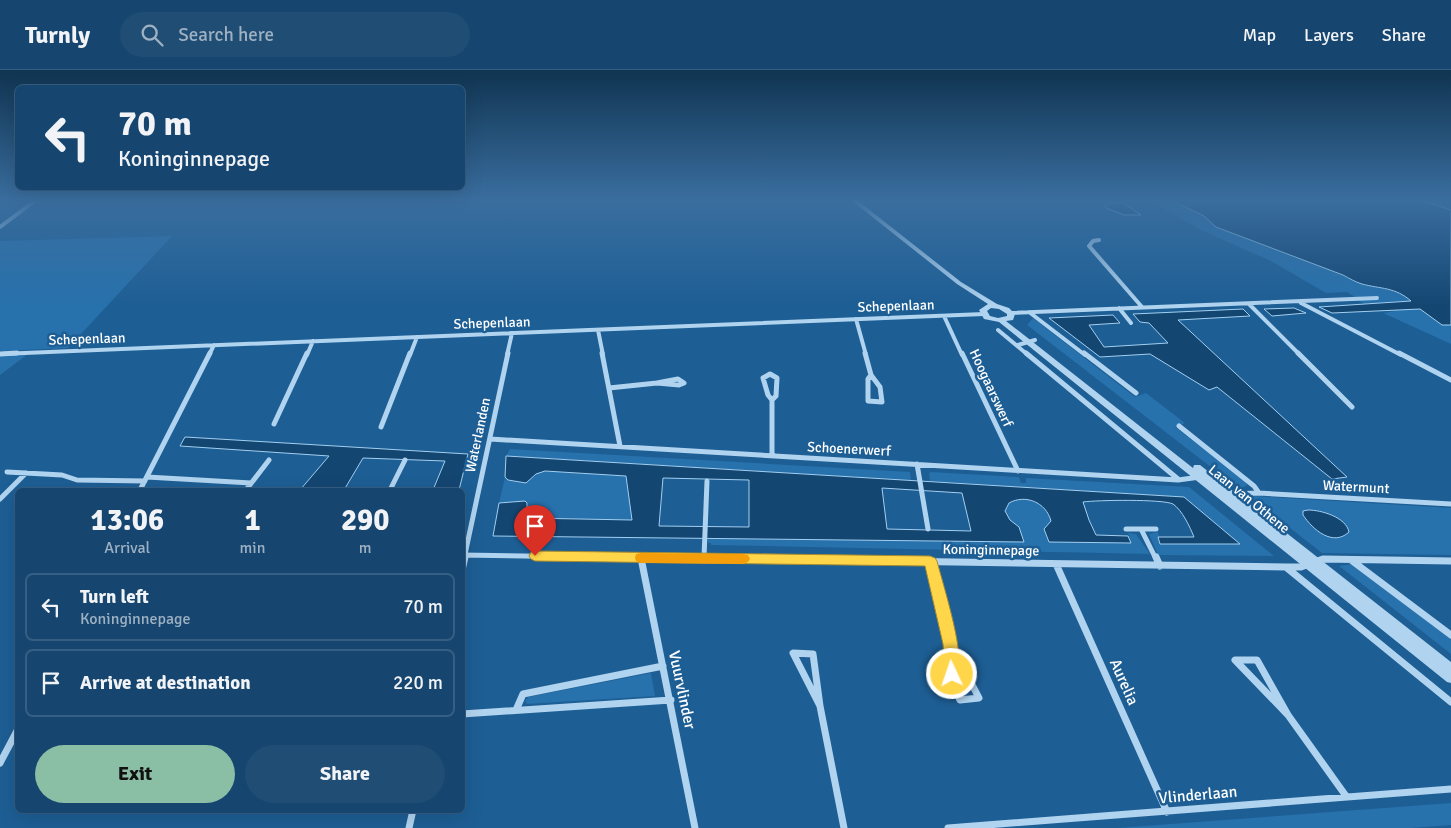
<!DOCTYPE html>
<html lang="en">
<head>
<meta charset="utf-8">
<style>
  body { margin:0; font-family:Signika,sans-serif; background:#1f4d74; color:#f1f3f6; height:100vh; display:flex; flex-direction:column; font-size:19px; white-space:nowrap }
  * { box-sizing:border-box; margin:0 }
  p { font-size:16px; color:#9eb1c3 }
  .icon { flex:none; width:28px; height:28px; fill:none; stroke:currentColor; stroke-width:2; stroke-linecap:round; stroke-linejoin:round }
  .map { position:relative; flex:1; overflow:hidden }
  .details { position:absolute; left:15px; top:418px; width:450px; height:325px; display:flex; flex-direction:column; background:#16466f; border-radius:8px; box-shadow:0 5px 20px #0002,0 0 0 1px #355e82 }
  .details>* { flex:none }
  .hud { position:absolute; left:15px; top:15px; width:450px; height:105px; border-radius:8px; box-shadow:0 5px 20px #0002,0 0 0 1px #355e82; background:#16466f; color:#f1f3f6; overflow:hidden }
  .pin { position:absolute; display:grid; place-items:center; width:42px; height:42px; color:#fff; margin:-51px -21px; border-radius:50% 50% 50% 0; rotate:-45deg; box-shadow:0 0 5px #0007 }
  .pin .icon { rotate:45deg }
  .me { position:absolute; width:55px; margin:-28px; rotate:357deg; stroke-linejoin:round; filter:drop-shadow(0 0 4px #0008) }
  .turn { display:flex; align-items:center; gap:18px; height:105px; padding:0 20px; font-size:22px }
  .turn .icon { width:65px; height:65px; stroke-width:2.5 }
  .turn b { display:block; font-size:35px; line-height:42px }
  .eta { display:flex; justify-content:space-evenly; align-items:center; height:85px; text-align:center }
  .eta b { font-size:30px; font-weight:800; line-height:35px }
  .cta { display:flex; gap:10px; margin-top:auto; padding:10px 20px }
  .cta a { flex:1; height:58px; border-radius:30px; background:#8abfa5; color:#111; font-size:20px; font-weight:800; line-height:58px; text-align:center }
  .cta a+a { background:#1f4d74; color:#f1f3f6 }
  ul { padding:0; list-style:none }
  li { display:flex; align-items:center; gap:15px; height:68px; margin:0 10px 8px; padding:0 10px; border:2px solid #355e82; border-radius:8px }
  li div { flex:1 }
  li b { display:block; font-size:19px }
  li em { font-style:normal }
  header { display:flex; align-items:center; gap:30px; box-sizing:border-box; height:70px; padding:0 25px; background:#16466f; border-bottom:1px solid #355e82 }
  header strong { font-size:24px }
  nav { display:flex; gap:28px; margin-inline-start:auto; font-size:18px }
  .search { width:350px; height:45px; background:#1f4d74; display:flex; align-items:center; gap:12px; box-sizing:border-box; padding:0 18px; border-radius:28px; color:#9eb1c3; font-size:19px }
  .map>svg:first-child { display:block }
  .green { fill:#2771ac }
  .water { fill:#144672; stroke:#a3cff0; fill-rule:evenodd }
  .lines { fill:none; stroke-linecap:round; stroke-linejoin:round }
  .minor-far2 { stroke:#b0d3ef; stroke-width:4 }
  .minor-far1 { stroke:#b0d3ef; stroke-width:5 }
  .minor { stroke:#b0d3ef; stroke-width:7 }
  .tertiary { fill:#b0d3ef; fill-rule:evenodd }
  .route { fill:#ffd54a; stroke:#a68a30 }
  .slow { fill:#f59e0b }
  .labels { text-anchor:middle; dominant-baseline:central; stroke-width:5; stroke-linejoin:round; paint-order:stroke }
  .street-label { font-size:14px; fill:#fff; stroke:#1d5e94 }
  .near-street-label { font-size:16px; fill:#fff; stroke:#1d5e94 }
</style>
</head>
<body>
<header>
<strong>Turnly</strong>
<div class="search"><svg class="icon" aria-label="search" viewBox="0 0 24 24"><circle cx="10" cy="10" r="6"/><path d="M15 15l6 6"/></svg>Search here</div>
<nav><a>Map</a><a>Layers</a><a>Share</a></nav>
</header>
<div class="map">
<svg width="1451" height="758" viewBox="0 0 1451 758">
  <rect width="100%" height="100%" fill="#1d5e94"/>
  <path class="green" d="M1148 130H1171L1204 146 1216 157 1343 205C1366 218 1391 214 1412 231L1367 235 1357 230 1380 229 1377 226 1355 227 1347 222 1326 223 1271 191 1201 160Z
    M172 166 68 278 0 281V171Z
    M1393 239H1420L1442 255H1451V274L1383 243 1395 241Z
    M1033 248 1135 327 1146 323 1185 353 1175 357 1246 411 1247 416 1238 418 1027 255Z
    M28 284 0 305V285Z
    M510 379 910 402 911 410 506 386Z
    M545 401 626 406 632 450 526 448 527 433H499L505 407 508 410 526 413 536 404Z
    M931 402 1019 407 1021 413H1026V408L1189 417 1274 486 1158 485 1149 464 1158 462 1161 474H1239L1184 427 930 411 929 403Z
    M1255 426 1451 438V485L1322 483 1250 427Z
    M1019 429C1034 430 1047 435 1051 451L1047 457 1131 473 1128 463 1136 464 1150 484 711 475V473H708V468L1024 472 1019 457 1010 450 1005 441 1009 433Z
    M1352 494 1451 568V584L1339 496Z
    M651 603 655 626 527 634 525 631 528 627Z
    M1451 733V755L1411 758H1117Z"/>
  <path class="water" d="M1171 130H1420L1451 140V255H1442L1420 239 1332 243 1319 237 1411 231C1395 217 1381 219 1362 214 1355 212 1349 208 1343 205L1216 157 1204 146Z
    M1112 133H1123L1141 145H1124L1106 138 1105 135Z
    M1294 238 1306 243 1272 246 1264 239Z
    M1243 239 1250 246 1178 250 1347 407 1332 409 1217 317 1209 320 1150 284 1100 287 1049 248 1113 245 1120 253 1089 255 1104 277 1168 273 1149 253 1140 252 1133 244Z
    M185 367 468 384 459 420H433L445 391 363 388 344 420H300L329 386 180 376Z
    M506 386 1184 427 1240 474H1160L1158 467H1194C1190 457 1182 440 1173 434 1163 429 1097 430 1083 432L1089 450 1096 465 1128 466 1131 473 1049 472 1044 459 1051 451C1046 432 1025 424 1009 433L1005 441 1010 450 1019 457 1024 472 493 466 499 433 525 431 527 433V448L632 450 626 406 545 401 536 404 526 413 508 410 505 407ZM663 408 749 410V457L659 456ZM882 418 962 423 971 461 887 459Z
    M1308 440C1321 440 1346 447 1349 462 1333 477 1313 460 1303 445V441Z"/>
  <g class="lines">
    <path class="minor-far2" d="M0 157 36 130
      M1099 170 1093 171 1089 176 1142 237
      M1301 233 1401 285
      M1249 234 1300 285
      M1119 238 1131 253
      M1029 242 1085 285
      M1010 243 1377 228
      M944 246 962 285
      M856 249 866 285
      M598 260 603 285
      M998 260 1028 285
      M1018 275 1035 270
      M0 284 984 244
      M209 285 214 275
      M307 285 313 271
      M410 285 417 267
      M507 285 512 263"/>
    <path class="minor-far1" d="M602 283 620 376
      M865 283 871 305
      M962 283 1018 401
      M1026 283 1178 409
      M1084 283 1136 323
      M1298 283 1352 337
      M1399 283 1451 310
      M0 284 17 283
      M770 304 777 308 776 326 772 330 768 325 763 308Z
      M871 305 880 317 882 332 868 331V309Z
      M678 309 684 313 679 315 657 313Z
      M609 318 657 313
      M772 330V386
      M274 354 307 283
      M1179 356 1254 416 1259 423
      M381 357 410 283
      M490 369 1178 410 1200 407
      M917 394 928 459
      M7 402 62 405 77 410 145 411
      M147 407 251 413
      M140 420 210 283
      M246 420 269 390
      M390 420 405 390
      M1229 424 1259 423 1451 434
      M0 429 26 403
      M1126 459H1156
      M1141 459 1156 489
      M462 485 714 489
      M704 488 707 411
      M464 489 508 283"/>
    <path class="minor" d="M628 487 1287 497H1301L1323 489 1451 491
      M1156 487 1160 496
      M641 488 695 758
      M1351 490 1451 565
      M930 491 951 574
      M1056 494 1167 742
      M1287 498 1451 632
      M462 500 465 487
      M951 574 979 628 960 630 955 619Z
      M793 583 813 584 820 636Z
      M1235 590H1257L1288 645Z
      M820 636 844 758
      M516 640 523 624 663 596
      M462 644 671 630
      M1288 645 1346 726
      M0 693 18 659
      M409 758 413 740
      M948 758 1451 719"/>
    <path class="tertiary" d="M851 130H857L961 212 997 234 1009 238 1015 244 1013 250 1006 251 1193 398 1194 395H1200L1451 592V613L1447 612 999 252 984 249 979 240 988 234 957 214ZM991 238 999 239 1007 244V246L998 248 990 246 987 241Z"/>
  </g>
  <linearGradient id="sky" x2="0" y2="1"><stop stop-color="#103451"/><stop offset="0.55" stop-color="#3a6e9f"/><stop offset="1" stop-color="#3a6e9f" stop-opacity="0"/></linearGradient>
  <rect width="1451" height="236" fill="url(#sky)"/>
  <path class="route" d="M535 481 930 486 935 488 937 491C943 515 967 588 957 608L952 610 947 608 945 604 943 574 925 496 535 491 531 489 529 486 531 482Z"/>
  <path class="slow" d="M641 483 743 484 748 485 750 489 748 492 743 494 641 493 636 491 635 488 636 484Z"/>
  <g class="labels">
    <g class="street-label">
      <text transform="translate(896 236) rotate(-2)">Schepenlaan</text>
      <text transform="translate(492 253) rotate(-2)">Schepenlaan</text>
      <text transform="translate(87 269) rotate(-2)">Schepenlaan</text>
      <text transform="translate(991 318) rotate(65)">Hoogaarswerf</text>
      <text transform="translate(478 365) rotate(-78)">Waterlanden</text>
      <text transform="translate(849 379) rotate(3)">Schoenerwerf</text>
      <text transform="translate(1356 417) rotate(3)">Watermunt</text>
      <text transform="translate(1249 429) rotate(39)">Laan van Othene</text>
      <text transform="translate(991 480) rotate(1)">Koninginnepage</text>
    </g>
    <g class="near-street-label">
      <text transform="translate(1124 612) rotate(66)">Aurelia</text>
      <text transform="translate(682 620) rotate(78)">Vuurvlinder</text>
      <text transform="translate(1198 725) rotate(-5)">Vlinderlaan</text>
    </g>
  </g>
</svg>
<div class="pin" style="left:535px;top:486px;background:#d93025"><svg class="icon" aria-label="arrive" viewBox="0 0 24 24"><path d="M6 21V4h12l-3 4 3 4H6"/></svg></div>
<svg class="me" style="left:952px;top:604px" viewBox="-20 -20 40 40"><circle r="17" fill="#ffd54a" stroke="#fff" stroke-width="3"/><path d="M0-11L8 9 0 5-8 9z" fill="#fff"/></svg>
<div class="hud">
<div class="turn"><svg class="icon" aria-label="left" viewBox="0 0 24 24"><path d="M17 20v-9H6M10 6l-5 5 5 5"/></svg><div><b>70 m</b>Koninginnepage</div></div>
</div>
<section class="details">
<div class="eta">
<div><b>13:06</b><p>Arrival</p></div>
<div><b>1</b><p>min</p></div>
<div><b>290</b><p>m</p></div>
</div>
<ul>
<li><svg class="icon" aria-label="left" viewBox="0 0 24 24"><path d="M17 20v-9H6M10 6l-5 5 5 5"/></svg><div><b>Turn left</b><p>Koninginnepage</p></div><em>70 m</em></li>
<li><svg class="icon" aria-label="arrive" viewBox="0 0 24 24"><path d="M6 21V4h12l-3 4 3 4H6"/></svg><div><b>Arrive at destination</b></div><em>220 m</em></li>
</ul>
<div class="cta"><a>Exit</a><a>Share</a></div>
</section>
</div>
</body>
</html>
